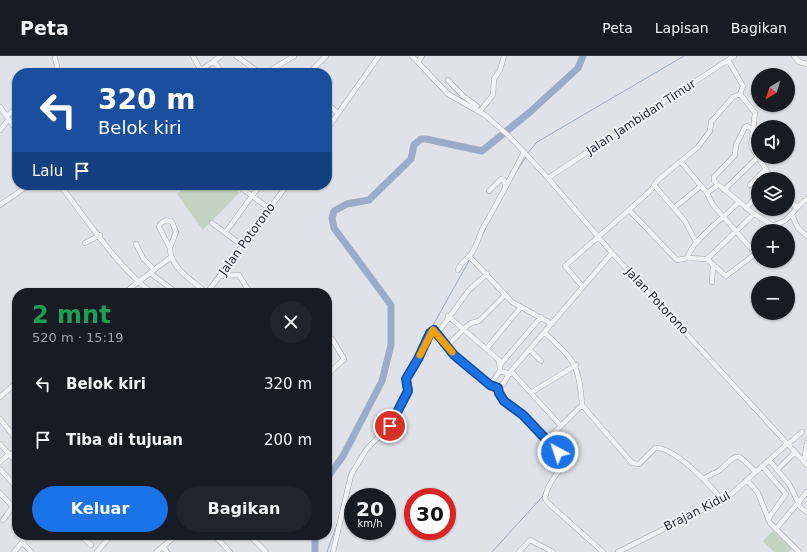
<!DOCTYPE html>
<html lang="id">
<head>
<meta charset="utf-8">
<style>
  body { margin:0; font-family:"DejaVu Sans",sans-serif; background:#20242c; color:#f1f3f6; height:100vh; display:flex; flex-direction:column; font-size:15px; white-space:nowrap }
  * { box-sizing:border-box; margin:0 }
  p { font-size:13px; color:#9ea1a6 }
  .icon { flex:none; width:22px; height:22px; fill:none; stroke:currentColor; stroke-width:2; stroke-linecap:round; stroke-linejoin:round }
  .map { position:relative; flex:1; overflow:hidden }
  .drawer { position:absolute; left:12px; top:232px; width:320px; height:252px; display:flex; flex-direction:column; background:#171b24; border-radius:16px; box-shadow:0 1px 3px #0004 }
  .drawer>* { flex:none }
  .top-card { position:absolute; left:12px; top:12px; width:320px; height:122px; border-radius:16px; box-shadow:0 1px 3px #0004; background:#1a4fa0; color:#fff; overflow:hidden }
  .needle { width:26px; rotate:218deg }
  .buttons { position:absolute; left:751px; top:12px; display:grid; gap:8px }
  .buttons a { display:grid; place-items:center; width:44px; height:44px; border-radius:50%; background:#171b24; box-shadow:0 1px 3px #0004; font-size:20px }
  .speed { position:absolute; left:344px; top:432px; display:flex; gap:8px; font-size:20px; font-weight:700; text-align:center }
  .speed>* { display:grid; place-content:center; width:52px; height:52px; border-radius:50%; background:#171b24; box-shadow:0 1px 3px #0004; line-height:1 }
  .speed small { font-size:10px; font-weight:400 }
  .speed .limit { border:6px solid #d22; background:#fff; color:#111 }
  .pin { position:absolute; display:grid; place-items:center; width:34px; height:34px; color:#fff; margin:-17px; border:2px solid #fff; border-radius:50%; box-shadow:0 1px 4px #0007 }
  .me { position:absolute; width:44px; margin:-22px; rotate:320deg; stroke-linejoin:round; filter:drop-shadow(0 0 3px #0008) }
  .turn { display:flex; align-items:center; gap:14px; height:84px; padding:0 20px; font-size:18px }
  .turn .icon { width:52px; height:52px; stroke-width:2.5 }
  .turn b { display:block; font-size:28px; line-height:34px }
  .then { display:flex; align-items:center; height:38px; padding:0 20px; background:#0003; gap:8px; font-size:15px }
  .round { display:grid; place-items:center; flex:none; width:42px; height:42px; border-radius:21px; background:#20242c }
  .head { display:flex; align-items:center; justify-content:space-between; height:68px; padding:0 20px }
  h1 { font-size:24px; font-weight:600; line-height:30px; color:#1e9e55 }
  .button { display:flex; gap:8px; margin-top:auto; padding:8px 20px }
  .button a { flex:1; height:46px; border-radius:24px; background:#1a73e8; color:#fff; font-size:16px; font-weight:600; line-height:46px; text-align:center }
  .button a+a { background:#20242c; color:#f1f3f6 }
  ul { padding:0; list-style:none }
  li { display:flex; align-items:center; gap:12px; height:56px; padding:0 20px }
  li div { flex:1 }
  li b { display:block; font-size:15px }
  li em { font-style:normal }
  header { display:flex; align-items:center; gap:24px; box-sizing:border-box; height:56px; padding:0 20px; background:#171b24; border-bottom:1px solid #363941 }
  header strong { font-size:19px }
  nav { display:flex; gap:22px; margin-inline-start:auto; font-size:14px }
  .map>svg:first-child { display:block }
  .green { fill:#c3d2c1 }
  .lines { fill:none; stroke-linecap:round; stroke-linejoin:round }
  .stream { stroke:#9babc8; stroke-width:1 }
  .river { stroke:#9babc8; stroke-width:7 }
  .street-casing { stroke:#a4a8b2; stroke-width:5.5 }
  .street { stroke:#f2f3f7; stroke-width:4.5 }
  .route-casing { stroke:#114b97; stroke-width:10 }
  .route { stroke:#1a73e8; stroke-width:7 }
  .slow { stroke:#f59e0b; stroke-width:7 }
  .labels { text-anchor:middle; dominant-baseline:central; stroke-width:4; stroke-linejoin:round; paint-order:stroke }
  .street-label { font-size:12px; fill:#282e3f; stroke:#eff1f6 }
</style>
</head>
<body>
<header>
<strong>Peta</strong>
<nav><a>Peta</a><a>Lapisan</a><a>Bagikan</a></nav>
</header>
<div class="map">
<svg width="807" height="496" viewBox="0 0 807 496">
  <rect width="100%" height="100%" fill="#dfe2e8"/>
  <path class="green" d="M187 129H233L239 137 203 174 177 138Z
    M773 475 792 493 788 496H774L763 485Z"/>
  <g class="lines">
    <path class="stream" d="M527 98 537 86 684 0
      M518 113 526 101
      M483 178 487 169
      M431 273 470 203
      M547 385 559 409 553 419
      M341 452 349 418
      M327 496 337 468
      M492 496 542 441 544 436"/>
    <path class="river" d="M327 422 343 400 382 325 391 289V249L334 172 332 162 334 155 347 148 369 144 411 103 414 89 421 83H426L482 95 530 56 578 12 583 0
      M315 496V479"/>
    <g class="street-casing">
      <path id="street" d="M193 0 202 17
        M236 0 260 17
        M412 0 448 38 485 59 509 80 548 122 612 197 807 409
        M794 0 799 6 807 8
        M55 2 57 10 56 17
        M728 4 743 30 740 38 755 57 751 90 772 123
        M214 5 222 17
        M418 6 422 0
        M197 17 221 0
        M266 17 294 0
        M309 17 326 0
        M448 24 463 40 477 50
        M327 48 338 57
        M0 51 17 75
        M480 55 493 39 494 23 500 14 504 0
        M6 60 17 53
        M327 73 379 0
        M0 74 8 64
        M753 74 747 70 745 71 736 89 735 99 714 121V125L754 158 772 169C789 168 794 151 807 143
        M681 106 707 137 713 149 756 198
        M548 122 734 0
        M60 129C88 165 117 210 152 237
        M237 129 270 153
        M654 129 685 165 696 186
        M750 129 766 113
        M724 134 758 101
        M489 135 501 123 504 124 505 129
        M707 137 718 129
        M788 141 796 151
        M0 149 29 129
        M674 152 701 130
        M746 152 758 139
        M629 154 677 204 688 202 707 203 726 220 758 196
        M792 159 798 172 807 180
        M166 164 172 166 176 176 170 192 159 171 160 168Z
        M212 167 243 190
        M225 177 260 129
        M85 187 100 179
        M136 188 143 202 154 214
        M170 192C170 212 193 225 207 237
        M469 200 512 246 552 268
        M688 202C689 187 727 159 739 146
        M707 203 754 158
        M458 214C461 205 466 205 471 198 477 190 479 179 484 170 498 146 511 121 524 96
        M150 217 177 237
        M487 218 469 234 437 278C449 295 476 324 496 332L503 328 511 315 612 197
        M220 220 239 219 250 237
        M712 226 713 209
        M583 231 565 210 629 154 651 134 658 124 698 91 710 75 711 66 733 41 740 38
        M124 237 171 201
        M207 237 287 129
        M448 260 499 304 500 315 510 318
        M545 277C575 305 579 308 582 349L548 383C576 419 550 412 545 442L547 446 603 496
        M327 283H332L344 303 327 319
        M446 291 467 270 471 267 479 265 505 239
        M487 292 521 251
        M530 294 541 305
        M500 309 541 261
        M511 315 561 370
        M490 329 500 315
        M498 332 499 337 504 345 523 359 548 383
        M532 336 576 309
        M0 341 17 326
        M582 349 632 407 639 408 655 392C674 390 711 430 722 444
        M0 363 17 384
        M0 388 17 407
        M788 388 802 376
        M10 399 17 394
        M769 404 789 428 801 452 807 456
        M804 405 807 387
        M0 406 9 398
        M762 410 786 438 768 463
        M0 413 17 432
        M778 413 795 396
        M704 423C709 418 715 418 720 414 740 395 736 397 756 416
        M747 424 758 437 770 467 799 496
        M0 437 13 451
        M3 464 17 445
        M776 473 807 436
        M80 479 91 489
        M214 479 230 496
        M249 479 266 496
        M22 486 31 496
        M163 490 167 496
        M14 496 28 479
        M97 496 111 479
        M156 496 177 479
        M333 496 351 419 366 394 392 367 408 335 406 323 432 275 437 278
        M519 496 530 484 553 496
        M618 496 728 441 787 388"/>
    </g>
    <use href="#street" class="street"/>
  </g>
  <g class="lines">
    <g class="route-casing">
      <path id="route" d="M390 370 408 335 406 323 418 303 430 277 434 274 454 299 490 329 498 332 499 337 504 345 523 359 558 396"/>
    </g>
    <use href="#route" class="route"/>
    <path class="slow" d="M420 299 433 274 452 296"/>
  </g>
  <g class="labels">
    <g class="street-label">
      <text transform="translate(641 61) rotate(-33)">Jalan Jambidan Timur</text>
      <text transform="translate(247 183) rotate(-54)">Jalan Potorono</text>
      <text transform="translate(657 245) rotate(47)">Jalan Potorono</text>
      <text transform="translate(697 455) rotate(-27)">Brajan Kidul</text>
    </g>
  </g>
</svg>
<div class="buttons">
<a><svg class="needle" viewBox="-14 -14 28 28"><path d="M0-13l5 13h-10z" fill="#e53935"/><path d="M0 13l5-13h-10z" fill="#9ea1a6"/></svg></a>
<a><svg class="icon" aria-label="sound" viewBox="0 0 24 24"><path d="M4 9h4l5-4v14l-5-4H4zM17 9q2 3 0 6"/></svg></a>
<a><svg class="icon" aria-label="layers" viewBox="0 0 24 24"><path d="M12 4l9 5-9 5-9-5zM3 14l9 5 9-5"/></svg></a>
<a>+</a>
<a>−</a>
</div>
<div class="speed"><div>20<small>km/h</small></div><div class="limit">30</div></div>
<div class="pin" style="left:390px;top:370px;background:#d93025"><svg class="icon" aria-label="arrive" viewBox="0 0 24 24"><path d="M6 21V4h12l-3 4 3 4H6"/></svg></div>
<svg class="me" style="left:558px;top:396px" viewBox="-20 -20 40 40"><circle r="17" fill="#1a73e8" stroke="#fff" stroke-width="3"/><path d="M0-11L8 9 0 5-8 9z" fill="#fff"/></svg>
<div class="top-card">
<div class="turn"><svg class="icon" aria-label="left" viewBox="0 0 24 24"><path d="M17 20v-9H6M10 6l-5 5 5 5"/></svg><div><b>320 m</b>Belok kiri</div></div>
<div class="then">Lalu<svg class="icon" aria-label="arrive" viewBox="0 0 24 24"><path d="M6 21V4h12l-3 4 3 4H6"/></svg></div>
</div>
<section class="drawer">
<div class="head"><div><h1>2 mnt</h1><p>520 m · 15:19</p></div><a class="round"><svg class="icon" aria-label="close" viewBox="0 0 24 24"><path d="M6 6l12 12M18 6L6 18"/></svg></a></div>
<ul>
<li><svg class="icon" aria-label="left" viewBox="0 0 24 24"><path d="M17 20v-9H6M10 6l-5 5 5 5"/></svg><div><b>Belok kiri</b></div><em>320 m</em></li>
<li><svg class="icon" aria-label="arrive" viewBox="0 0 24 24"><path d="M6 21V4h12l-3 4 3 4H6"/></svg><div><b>Tiba di tujuan</b></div><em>200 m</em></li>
</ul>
<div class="button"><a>Keluar</a><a>Bagikan</a></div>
</section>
</div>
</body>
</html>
